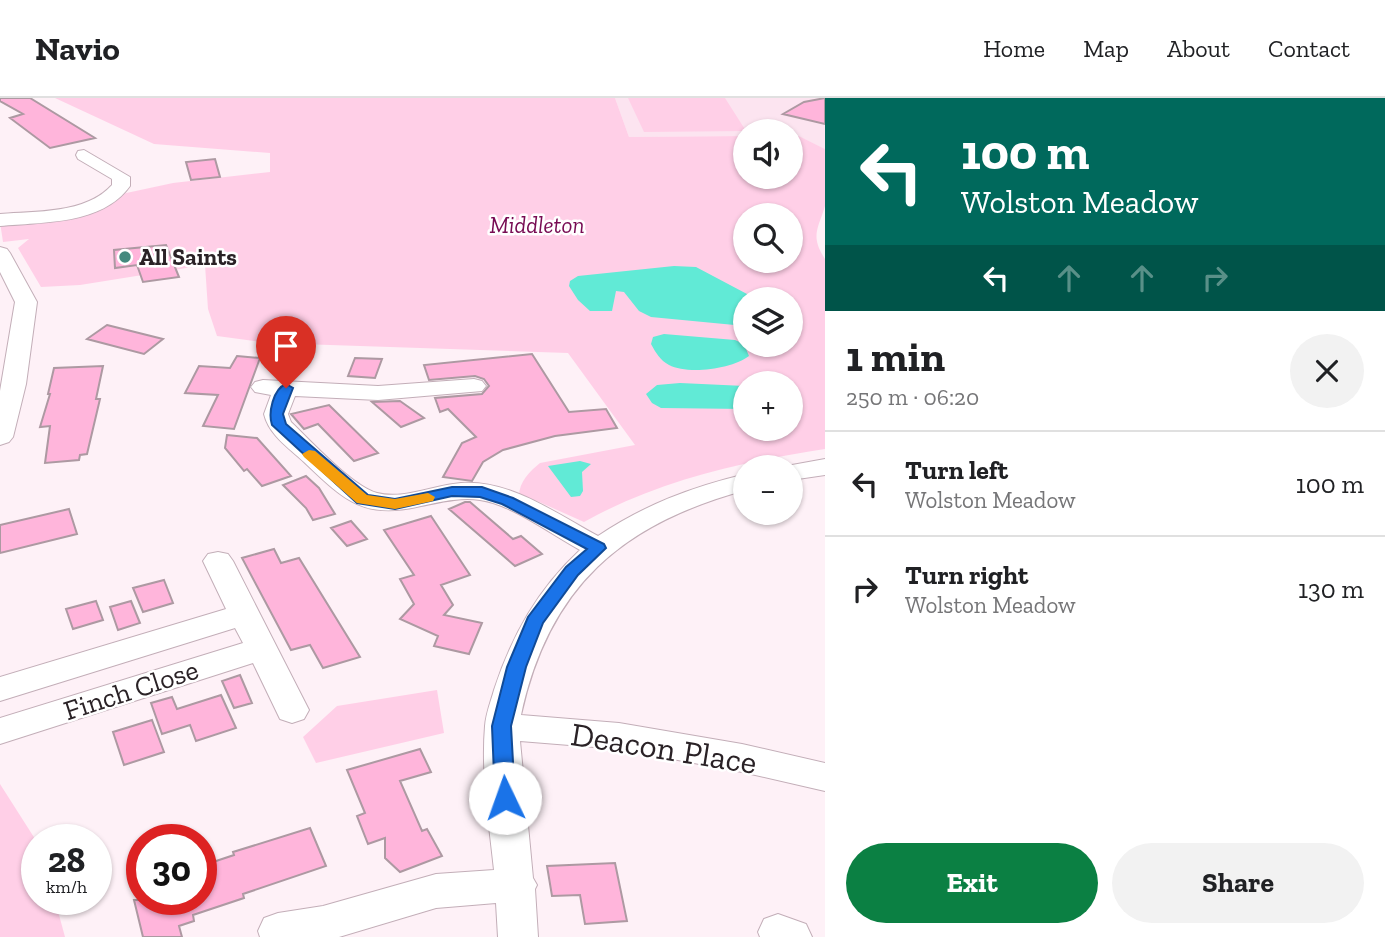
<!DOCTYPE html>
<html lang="en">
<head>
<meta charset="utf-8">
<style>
  body { margin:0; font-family:"Zilla Slab",serif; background:#f2f2f2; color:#202124; height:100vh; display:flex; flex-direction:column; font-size:26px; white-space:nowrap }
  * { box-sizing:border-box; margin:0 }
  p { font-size:23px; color:#757577 }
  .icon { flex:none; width:38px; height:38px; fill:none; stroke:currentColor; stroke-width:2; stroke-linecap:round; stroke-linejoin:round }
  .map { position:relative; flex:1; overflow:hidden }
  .sheet { display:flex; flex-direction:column; background:#fff; width:560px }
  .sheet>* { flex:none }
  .hud { background:#00695c; color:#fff; overflow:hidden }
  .tools { position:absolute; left:733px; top:21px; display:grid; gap:14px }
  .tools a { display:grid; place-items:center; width:70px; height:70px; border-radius:50%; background:#fff; box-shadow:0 2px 5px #0004; font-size:35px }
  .speed { position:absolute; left:21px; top:726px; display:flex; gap:14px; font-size:35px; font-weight:700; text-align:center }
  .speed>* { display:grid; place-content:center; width:91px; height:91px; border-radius:50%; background:#fff; box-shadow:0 2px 5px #0004; line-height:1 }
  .speed small { font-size:18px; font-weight:400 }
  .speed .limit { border:10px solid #d22; background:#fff; color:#111 }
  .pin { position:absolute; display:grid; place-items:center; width:60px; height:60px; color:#fff; margin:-72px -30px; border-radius:50% 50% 50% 0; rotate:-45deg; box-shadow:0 0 7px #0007 }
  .pin .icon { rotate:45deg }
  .me { position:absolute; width:77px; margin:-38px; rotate:357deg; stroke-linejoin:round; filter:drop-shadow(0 0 5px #0008) }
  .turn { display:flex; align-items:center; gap:24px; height:147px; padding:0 21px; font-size:32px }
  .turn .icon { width:91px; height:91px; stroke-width:2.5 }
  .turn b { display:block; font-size:49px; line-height:60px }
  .lanes { display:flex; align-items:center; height:66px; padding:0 21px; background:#0003; justify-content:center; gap:35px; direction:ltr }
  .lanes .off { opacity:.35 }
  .round { display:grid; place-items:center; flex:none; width:74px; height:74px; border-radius:37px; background:#f2f2f2 }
  .summary { display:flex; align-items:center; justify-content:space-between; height:119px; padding:0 21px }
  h1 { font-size:42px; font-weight:700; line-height:52px }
  .primary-button { display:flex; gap:14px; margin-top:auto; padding:14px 21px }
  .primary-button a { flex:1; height:80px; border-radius:42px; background:#0b8043; color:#fff; font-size:28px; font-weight:700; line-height:80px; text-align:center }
  .primary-button a+a { background:#f2f2f2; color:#202124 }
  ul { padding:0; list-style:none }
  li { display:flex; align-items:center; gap:21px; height:105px; padding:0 21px; border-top:2px solid #e0e0e0 }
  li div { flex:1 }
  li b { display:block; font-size:26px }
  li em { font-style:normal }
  header { display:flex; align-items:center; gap:42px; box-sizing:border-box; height:98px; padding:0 35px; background:#fff; border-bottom:2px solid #e0e0e0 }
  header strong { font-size:33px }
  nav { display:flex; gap:38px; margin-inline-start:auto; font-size:24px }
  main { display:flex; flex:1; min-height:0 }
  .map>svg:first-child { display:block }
  .built { fill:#fce4f0 }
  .green { fill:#ffcfe7; fill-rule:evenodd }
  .water { fill:#61ead6 }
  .building { fill:#ffb5db; stroke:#ad99a2; stroke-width:2 }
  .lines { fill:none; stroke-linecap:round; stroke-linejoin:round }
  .minor-casing { stroke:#c3aeb8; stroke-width:2 }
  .minor { fill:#fff; fill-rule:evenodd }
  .route { fill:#1a73e8; stroke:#114b97; stroke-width:2 }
  .slow { fill:#f59e0b }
  .poi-dot { fill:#44897e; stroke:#fff; stroke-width:2.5 }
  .labels { text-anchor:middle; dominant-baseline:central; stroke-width:5; stroke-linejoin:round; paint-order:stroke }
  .far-park-label { font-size:23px; font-style:italic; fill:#770b53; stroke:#fff }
  .far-poi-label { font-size:23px; font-weight:bold; fill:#2a2226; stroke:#fff; text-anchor:start }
  .street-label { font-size:28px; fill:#2a2226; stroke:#fff }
  .near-street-label { font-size:33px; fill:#2a2226; stroke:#fff }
</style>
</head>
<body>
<header>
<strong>Navio</strong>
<nav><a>Home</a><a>Map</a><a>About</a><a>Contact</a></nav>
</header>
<main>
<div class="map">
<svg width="825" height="839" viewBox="0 0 825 839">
  <rect width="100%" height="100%" fill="#fef1f7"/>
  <path class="built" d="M615 0H825V51L799 38H791V33H746L745 38 629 39Z"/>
  <path class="green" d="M55 0H615L629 39 745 38 746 79H791V38H799L825 51C825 68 825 92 825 108 818 131 810 138 825 161V351C741 364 659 382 584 424L537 403 519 398C519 384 530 373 540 365L635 347 568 255 270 245 217 238 208 211 205 167 80 187 41 189 18 150 29 141 3 144 0 124 65 117 117 97 173 85 270 74V55L154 46ZM746 117H791V163H746ZM746 201H791V247H746ZM746 285H791V331H746Z
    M628 0H725L746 33 644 34Z
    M437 592 444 635 316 665 303 639 337 608Z
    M0 686 37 744V802H55L65 839H0Z"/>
  <path class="water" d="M674 168 696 169 747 196 751 201H746L745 228 651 219 639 213 624 194 616 193 612 213H590L578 202 569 188 570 183 578 178Z
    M664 236 735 242 744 246 749 258C732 271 688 277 669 267 660 262 656 255 651 246L653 239Z
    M680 285 745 288V311L661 310 652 305 646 296 657 287Z
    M580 363 591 366 582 374 583 393 580 398 571 399 548 368Z"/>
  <path class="building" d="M0 0H30L95 40 50 50 10 20 23 16 0 3Z
    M825 0V26L783 16 804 4Z
    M215 61 220 79 191 82 186 64Z
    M166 147 179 179 143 184 137 167 115 170 114 152Z
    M107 227 163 241 144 256 87 241Z
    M532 256 569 314 606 311 617 330 555 338 503 352 483 364 472 383 443 379 462 345 476 339 448 311 440 314 435 300 482 296 489 288 484 281 475 278 429 282 424 267Z
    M237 258 260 260 234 331 203 328 218 297 185 295 199 268 230 270Z
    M355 260 382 261 375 280 348 278Z
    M103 268 96 301H100L87 356 80 357 79 362 45 365 50 328 40 329 50 296H48L54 270Z
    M400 303 424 320 401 329 372 304Z
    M329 307 378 355 354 363 318 326 304 331 291 316Z
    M227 337 257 340 291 378 262 388 247 371 244 373 225 350Z
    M306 378 319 390 335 416 313 422 306 410 283 387Z
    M465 404H470L513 441 521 438 542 456 515 468 449 411Z
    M69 411 77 436 0 455V427Z
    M431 418 470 477 441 487 453 507 444 517 482 525 469 556 434 548 438 538 400 521 414 506 400 481 414 477 384 432Z
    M351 423 367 441 347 448 331 430Z
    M274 451 281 465 299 460 360 559 323 570 310 547 291 552 242 460Z
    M164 482 173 505 143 514 133 490Z
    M96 503 103 522 73 531 66 511Z
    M131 503 140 525 118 532 110 509Z
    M240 577 252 605 234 610 222 583Z
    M221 597 236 630 196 643 190 627 162 636 151 605 172 599 177 611Z
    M152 622 164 654 124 667 113 634Z
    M420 651 431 674 400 683 422 733 427 731 442 758 400 774 385 760V740L368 746 357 718 365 715 347 672Z
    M310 730 326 768 243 796 244 800 193 817 194 823 179 828 182 839H143L134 802H201V768L234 757 233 754Z
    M615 765 627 823 585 826 580 797 552 798 547 768Z"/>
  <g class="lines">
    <g class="minor-casing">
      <path id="minor" d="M84 52 130 79V88C102 127 43 124 0 128V116C36 113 86 116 112 87V81L78 61 76 57 78 53Z
        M0 149 7 151 10 155 37 204 26 286 13 339 9 344 0 347V293L15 204 0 174Z
        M474 281 482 283 486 288 482 293 378 302 295 298 288 316 291 324C311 343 352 388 377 395 403 402 434 387 461 385 509 381 557 416 598 438 644 407 692 389 746 376V392C621 426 549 489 521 617L619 625 742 646 825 665V693L742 674 619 651 520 643 533 780 537 787 535 791 538 839H498L496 805 436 810 339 839H260L258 833 264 820 278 815 323 808 436 776 494 772C489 725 481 675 485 628 486 615 491 603 494 592 512 537 538 491 580 452 552 437 511 406 480 402 460 399 441 404 421 408 363 422 344 402 304 364 289 350 269 337 264 316L271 297 255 294 251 289 255 284 263 282 378 288Z
        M825 361V377L791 382V369H781Z
        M218 454 228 456 233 463 309 612 304 621 292 625 280 621 253 565 0 646V620L243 545 235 530 0 603V579L226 511 203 463 208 456Z
        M778 816 806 826 812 839H760L758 834 764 821Z"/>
    </g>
    <use href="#minor" class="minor"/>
  </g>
  <path class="route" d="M286 286 293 290 283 316 286 326 368 397 395 401 452 389H482L513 400 604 446 606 450 578 477 543 525 526 569 511 628 515 700 512 706 505 708 498 706 495 700 492 628 507 569 528 519 566 469 587 451 502 406 480 399 452 398 395 411 357 405 272 327C268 315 273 291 286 286Z"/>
  <path class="slow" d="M309 352 315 353 367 397 395 401 428 395 435 399 433 403 395 411 357 405 304 359 302 356Z"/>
  <circle class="poi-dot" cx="125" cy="159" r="7"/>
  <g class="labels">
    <g class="far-park-label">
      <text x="537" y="127">Middleton</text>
    </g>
    <g class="far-poi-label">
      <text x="139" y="159">All Saints</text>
    </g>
    <g class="street-label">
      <text transform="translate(131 592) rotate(-18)">Finch Close</text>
    </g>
    <g class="near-street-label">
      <text transform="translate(664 650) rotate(9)">Deacon Place</text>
    </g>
  </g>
</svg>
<div class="tools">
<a><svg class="icon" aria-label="sound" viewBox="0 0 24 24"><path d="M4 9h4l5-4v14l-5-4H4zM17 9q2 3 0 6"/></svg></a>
<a><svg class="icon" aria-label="search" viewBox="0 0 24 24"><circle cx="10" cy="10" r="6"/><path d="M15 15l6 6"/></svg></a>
<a><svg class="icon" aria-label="layers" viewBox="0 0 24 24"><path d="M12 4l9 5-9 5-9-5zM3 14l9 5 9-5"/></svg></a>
<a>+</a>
<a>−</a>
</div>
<div class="speed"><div>28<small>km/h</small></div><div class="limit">30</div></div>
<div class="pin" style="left:286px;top:290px;background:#d93025"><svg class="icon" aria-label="arrive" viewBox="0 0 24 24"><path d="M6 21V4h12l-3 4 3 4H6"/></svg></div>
<svg class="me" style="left:505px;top:700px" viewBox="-20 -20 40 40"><circle r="19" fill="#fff"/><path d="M0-13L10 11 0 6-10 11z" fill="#1a73e8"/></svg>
</div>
<section class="sheet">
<div class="hud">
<div class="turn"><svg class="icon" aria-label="left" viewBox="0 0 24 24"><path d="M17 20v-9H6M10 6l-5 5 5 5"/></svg><div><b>100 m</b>Wolston Meadow</div></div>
<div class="lanes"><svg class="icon" aria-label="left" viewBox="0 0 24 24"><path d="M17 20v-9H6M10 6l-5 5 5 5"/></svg><svg class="icon off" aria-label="ahead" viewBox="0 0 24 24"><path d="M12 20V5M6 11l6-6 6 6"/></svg><svg class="icon off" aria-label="ahead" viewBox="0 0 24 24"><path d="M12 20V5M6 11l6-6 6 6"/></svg><svg class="icon off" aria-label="right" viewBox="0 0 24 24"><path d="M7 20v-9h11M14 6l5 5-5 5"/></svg></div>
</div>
<div class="summary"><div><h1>1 min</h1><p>250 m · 06:20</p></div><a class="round"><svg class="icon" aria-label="close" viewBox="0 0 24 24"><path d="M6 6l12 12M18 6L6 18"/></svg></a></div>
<ul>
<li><svg class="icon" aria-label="left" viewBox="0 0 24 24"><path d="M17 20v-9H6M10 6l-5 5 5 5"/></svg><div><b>Turn left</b><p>Wolston Meadow</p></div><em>100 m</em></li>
<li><svg class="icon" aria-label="right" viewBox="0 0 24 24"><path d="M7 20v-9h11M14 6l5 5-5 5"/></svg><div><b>Turn right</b><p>Wolston Meadow</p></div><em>130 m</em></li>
</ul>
<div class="primary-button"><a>Exit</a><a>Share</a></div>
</section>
</main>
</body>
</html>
